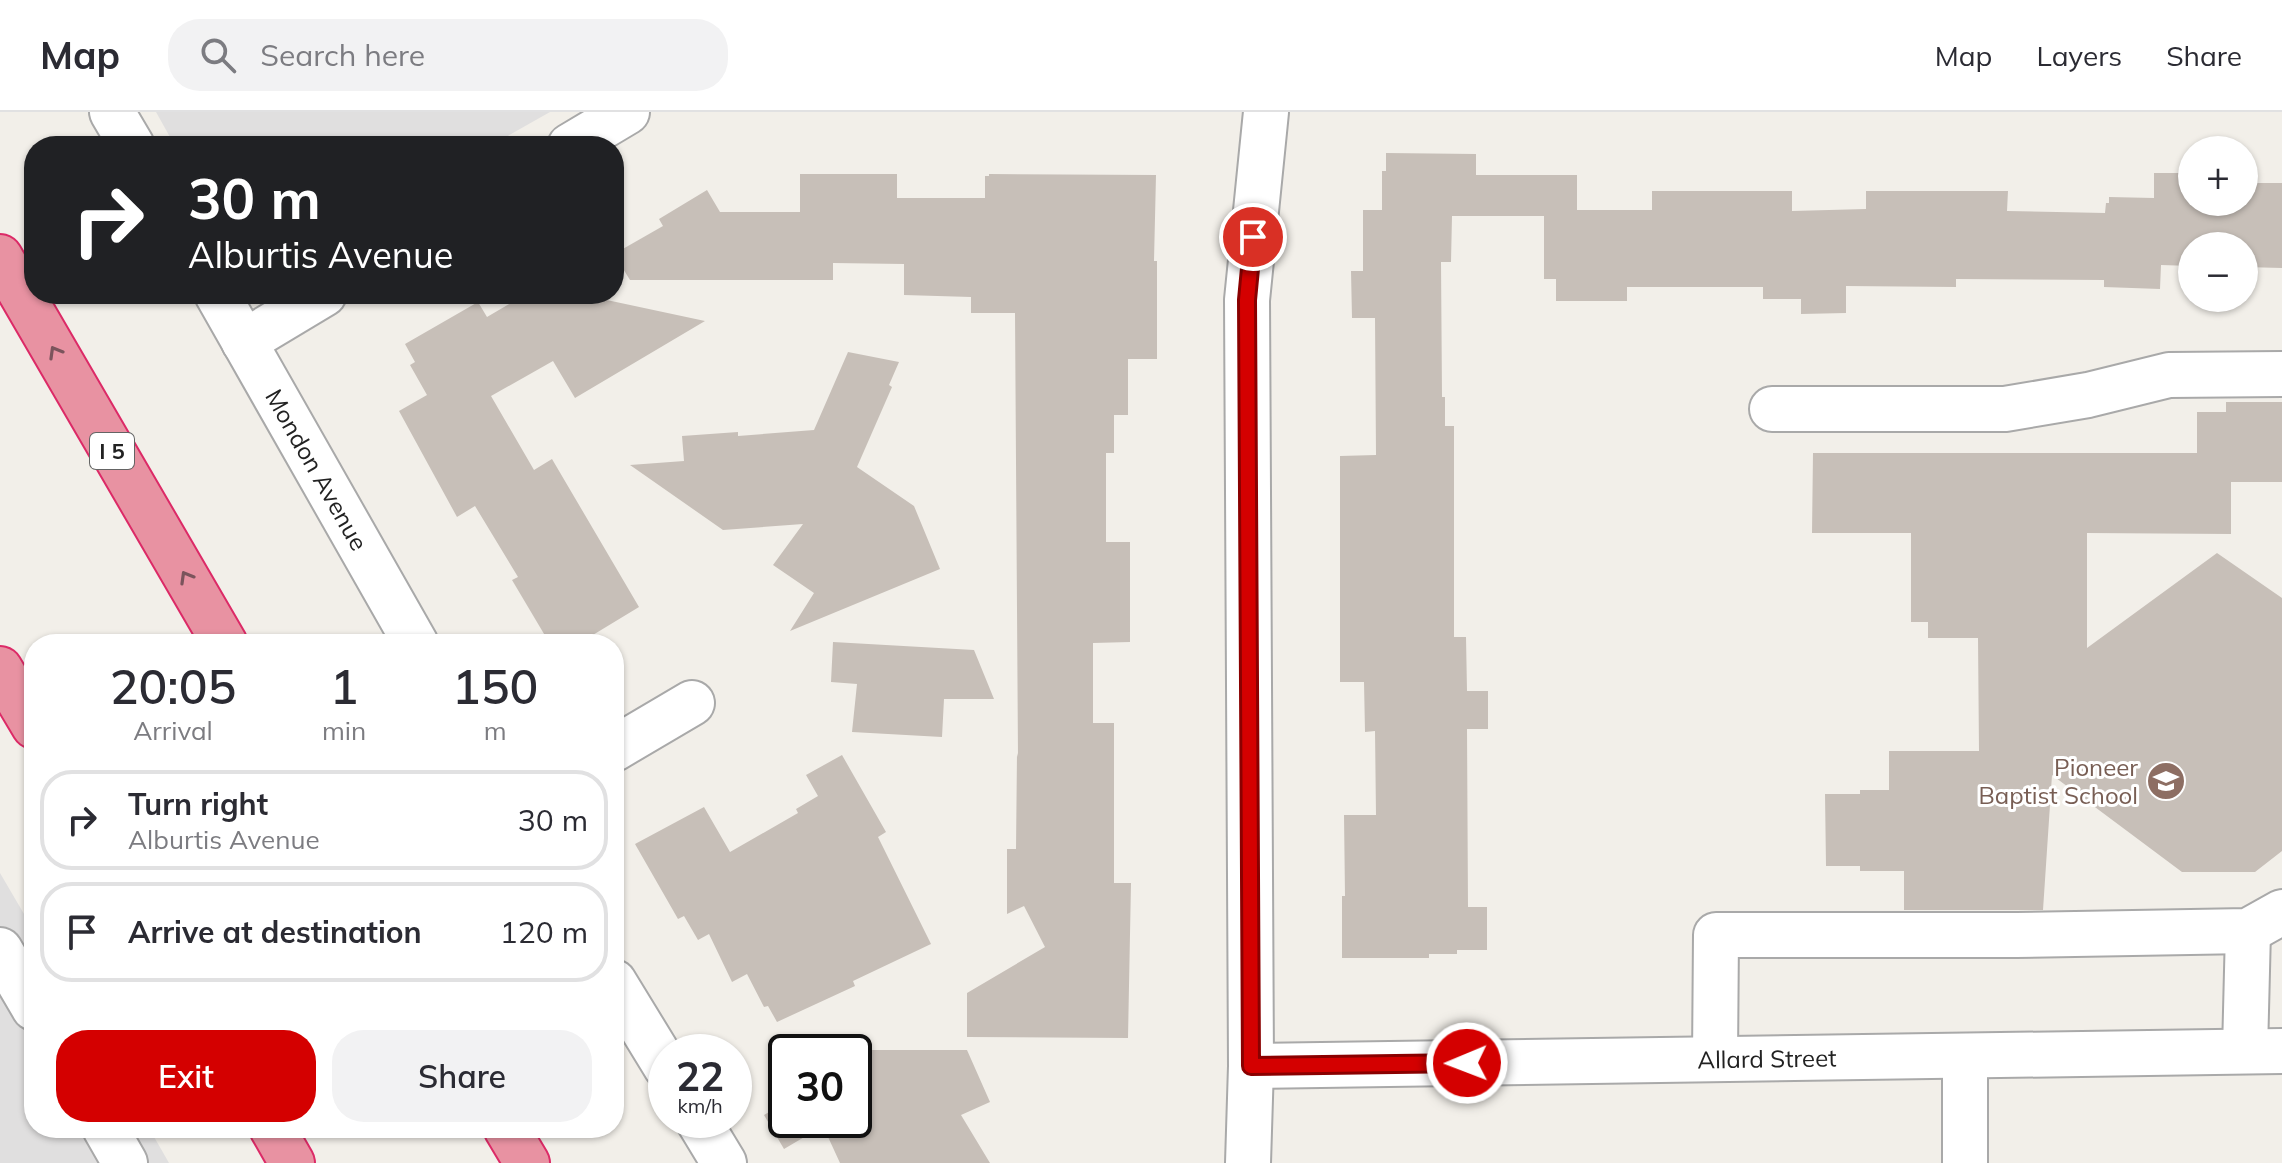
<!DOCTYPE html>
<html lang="en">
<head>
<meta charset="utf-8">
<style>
  body { margin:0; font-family:Mulish,sans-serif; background:#f2f2f3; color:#2b2b33; height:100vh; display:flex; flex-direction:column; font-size:30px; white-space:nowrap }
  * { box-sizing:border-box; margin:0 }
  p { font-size:26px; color:#7c7c81 }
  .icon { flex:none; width:44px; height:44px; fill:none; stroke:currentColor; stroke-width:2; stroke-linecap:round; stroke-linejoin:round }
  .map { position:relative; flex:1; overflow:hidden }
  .details { position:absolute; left:24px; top:522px; width:600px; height:504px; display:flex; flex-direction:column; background:#fff; border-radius:32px; box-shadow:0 2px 6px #0004 }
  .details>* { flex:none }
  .guide { position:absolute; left:24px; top:24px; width:600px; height:168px; border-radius:32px; box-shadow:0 2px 6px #0004; background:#202124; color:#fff; overflow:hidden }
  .fabs { position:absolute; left:2178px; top:24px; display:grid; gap:16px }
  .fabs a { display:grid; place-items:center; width:80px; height:80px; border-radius:50%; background:#fff; box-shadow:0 2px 6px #0004; font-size:40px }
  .speed { position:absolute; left:648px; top:922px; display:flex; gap:16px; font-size:40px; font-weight:700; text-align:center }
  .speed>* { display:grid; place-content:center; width:104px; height:104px; border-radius:50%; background:#fff; box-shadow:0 2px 6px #0004; line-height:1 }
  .speed small { font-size:20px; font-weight:400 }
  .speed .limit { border:4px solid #111; border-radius:12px; background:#fff; color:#111 }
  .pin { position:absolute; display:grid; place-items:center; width:68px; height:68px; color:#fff; margin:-34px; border:4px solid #fff; border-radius:50%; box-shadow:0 2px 8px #0007 }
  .me { position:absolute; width:88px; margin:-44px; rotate:269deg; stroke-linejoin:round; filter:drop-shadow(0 0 6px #0008) }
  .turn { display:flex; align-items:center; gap:28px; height:168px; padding:0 32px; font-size:36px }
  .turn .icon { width:104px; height:104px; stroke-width:2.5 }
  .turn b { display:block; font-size:56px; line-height:68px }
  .eta { display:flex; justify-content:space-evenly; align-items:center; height:136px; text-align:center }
  .eta b { font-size:48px; font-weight:600; line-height:56px }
  .cta { display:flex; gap:16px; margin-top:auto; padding:16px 32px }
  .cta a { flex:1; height:92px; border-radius:32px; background:#d40000; color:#fff; font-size:32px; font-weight:600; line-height:92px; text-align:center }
  .cta a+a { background:#f2f2f3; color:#2b2b33 }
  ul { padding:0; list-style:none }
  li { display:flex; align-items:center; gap:24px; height:100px; margin:0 16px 12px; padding:0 16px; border:4px solid #e1e1e2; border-radius:32px }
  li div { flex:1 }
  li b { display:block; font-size:30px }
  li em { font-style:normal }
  header { display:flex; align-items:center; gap:48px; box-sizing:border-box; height:112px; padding:0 40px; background:#fff; border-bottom:2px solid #e1e1e2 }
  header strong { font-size:38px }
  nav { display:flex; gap:44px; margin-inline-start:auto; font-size:28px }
  .search { width:560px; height:72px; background:#f2f2f3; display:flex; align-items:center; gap:20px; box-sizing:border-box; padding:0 28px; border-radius:32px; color:#7c7c81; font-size:30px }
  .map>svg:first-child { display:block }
  .residential { fill:#e0dfdf }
  .building { fill:#c7bfb8 }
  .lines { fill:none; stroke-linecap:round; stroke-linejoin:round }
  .minor-casing { stroke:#a9a9a9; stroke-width:48 }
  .highway-casing { stroke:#dc2a67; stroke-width:48 }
  .minor { stroke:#fff; stroke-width:44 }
  .highway { stroke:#e892a2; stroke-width:44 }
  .oneway { stroke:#7b545c }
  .route-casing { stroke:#8a0000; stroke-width:20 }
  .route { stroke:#d40000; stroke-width:14 }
  .labels { text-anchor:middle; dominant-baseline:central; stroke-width:6; stroke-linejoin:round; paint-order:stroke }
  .shield { fill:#fff; stroke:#646464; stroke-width:2 }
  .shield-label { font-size:22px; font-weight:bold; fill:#222 }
  .street-label { font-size:24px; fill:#222; stroke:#fff }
  .education-label { font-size:24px; fill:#785e54; stroke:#fff; text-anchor:end }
</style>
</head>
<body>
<header>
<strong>Map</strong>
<div class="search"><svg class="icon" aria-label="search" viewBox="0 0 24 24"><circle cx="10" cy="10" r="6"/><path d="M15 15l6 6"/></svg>Search here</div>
<nav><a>Map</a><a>Layers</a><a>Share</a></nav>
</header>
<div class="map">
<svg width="2282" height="1051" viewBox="0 0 2282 1051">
  <rect width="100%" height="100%" fill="#f2efe9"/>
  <path class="residential" d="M156 0H550L490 34H175Z
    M0 761 34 819V1016H149L169 1051H0Z"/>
  <path class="building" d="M1386 41 1476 42V63H1577V98H1652V79H1792V99L1866 97V79H2008L2007 99 2105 101 2106 91H2109V85L2154 86V61H2192V90H2244V71H2282V156L2244 155V134H2192V154L2161 153 2160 177 2104 175V168L1956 167V175L1846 174V201L1801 202V187H1763V175H1627V189H1556V167H1544V104H1452L1451 150H1441L1442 285H1445V314H1454V525H1466L1467 579H1488V617H1467L1468 795H1487V838H1457V842H1429V846H1342V784H1345L1344 703H1376L1375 619 1365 620 1364 570H1340V344L1376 343 1375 206H1352L1351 159H1363V98H1382V59H1386Z
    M800 62H897V86H985V64H989V62L1156 63 1154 149H1157V247H1128V303H1114V341H1106V430H1130V530L1093 531V611H1114V771H1131L1128 926 967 925V881L1045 835 1024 794 1007 802V737H1016L1017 641 1018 645 1015 201H971V185L904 183V152L833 151V168H630L614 142 663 114 659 107 707 78 720 100H800Z
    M526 182H603L602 187 705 209 575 286 553 249 491 284 534 358 552 347 639 495 578 532H550L512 468 518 465 475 394 457 405 399 299 427 283 410 253 415 250 405 232 478 190 487 205Z
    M848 240 899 250 889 273 892 275 857 355 914 394 940 457 790 519 814 481 773 453 803 412 723 418 630 353 684 349 682 324 738 320V324L814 318Z
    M2226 290H2282V370H2231V422L2087 421V536L2217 441 2282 486V739L2255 760H2182L2052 663 2043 798H1904V759H1860V754H1826L1825 682H1860V678H1889V639H1979L1978 526H1928V510H1911V421H1812L1813 341H2197V300H2226Z
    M833 530 974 538 994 587H944L942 625 852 620 857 572 831 570Z
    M842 643 886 720 878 725 931 832 853 869 855 874 777 910 768 894 764 895 747 862 732 870 709 822 698 828 684 804 678 807 635 732 704 695 730 740 798 701 796 697 818 684 806 663Z
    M872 938H967L990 990 961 1003 990 1051H840L823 1014 784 1037 764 1003 786 990V1008H854V949Z"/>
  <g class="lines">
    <g class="minor-casing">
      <g id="minor">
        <path d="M112 0 132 34"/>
        <path d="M570 34 627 0"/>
        <path id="s1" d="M217 182 416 532"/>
        <path d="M244 230 324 182"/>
        <path d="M1772 297H2005L2088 283 2169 263 2282 262"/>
        <path d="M614 637 692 591"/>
        <path d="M0 838 34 896"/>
        <path d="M614 870 666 955"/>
        <path d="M2245 939 2248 819"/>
        <path d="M1715 947 1716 823H2017L2248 819 2282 800"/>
        <path id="s2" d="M1251 954 2282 939"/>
        <path d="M698 1008 724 1051"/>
        <path d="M105 1016 125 1051"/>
        <path d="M1248 1051 1251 954 1247 188 1266 0"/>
        <path d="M1965 1051V944"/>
      </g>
    </g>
    <g class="highway-casing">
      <path id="highway" d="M0 145 225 532
        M0 557 34 614
        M272 1016 292 1051
        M506 1016 527 1051"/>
    </g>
    <use href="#minor" class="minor"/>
    <use href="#highway" class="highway"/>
  </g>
  <defs><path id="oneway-chevron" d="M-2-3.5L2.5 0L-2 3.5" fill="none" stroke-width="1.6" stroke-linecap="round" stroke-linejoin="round" transform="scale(2)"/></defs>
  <g class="oneway">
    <use href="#oneway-chevron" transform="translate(55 240) rotate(-120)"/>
    <use href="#oneway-chevron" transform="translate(186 465) rotate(-120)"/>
  </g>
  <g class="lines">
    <g class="route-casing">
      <path id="route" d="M1253 125 1247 188 1251 954 1467 951"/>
    </g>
    <use href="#route" class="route"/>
  </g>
  <defs>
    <g id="school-disc" transform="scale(2)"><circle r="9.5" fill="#8d6e63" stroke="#fff"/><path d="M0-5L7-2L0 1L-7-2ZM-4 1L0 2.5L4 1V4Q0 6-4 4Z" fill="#fff"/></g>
  </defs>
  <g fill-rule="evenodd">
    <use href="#school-disc" x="2166" y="669"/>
  </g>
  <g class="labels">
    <rect class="shield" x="90" y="321" width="44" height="36" rx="6"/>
    <g class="shield-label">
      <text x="112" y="339">I 5</text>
    </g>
    <g class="street-label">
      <text stroke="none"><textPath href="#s1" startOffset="202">Mondon Avenue</textPath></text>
      <text stroke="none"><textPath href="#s2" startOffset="516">Allard Street</textPath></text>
    </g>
    <g class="education-label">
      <text x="2138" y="655">Pioneer<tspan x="2138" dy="28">Baptist School</tspan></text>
    </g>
  </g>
</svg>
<div class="fabs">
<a>+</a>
<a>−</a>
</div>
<div class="speed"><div>22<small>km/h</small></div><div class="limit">30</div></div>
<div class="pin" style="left:1253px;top:125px;background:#d93025"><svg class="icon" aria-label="arrive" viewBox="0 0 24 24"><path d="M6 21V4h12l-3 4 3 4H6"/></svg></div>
<svg class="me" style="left:1467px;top:951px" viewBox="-20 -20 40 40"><circle r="17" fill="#d40000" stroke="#fff" stroke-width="3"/><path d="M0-11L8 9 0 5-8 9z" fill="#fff"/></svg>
<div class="guide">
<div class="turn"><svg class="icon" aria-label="right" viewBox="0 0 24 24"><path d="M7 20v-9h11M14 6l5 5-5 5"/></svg><div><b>30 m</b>Alburtis Avenue</div></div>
</div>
<section class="details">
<div class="eta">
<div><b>20:05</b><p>Arrival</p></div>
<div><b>1</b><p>min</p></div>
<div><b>150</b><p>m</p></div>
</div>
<ul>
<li><svg class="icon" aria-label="right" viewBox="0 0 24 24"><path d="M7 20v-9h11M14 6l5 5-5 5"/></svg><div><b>Turn right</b><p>Alburtis Avenue</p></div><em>30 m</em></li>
<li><svg class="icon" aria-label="arrive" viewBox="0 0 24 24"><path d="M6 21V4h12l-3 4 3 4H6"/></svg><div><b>Arrive at destination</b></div><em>120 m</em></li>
</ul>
<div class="cta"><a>Exit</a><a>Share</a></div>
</section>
</div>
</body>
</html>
